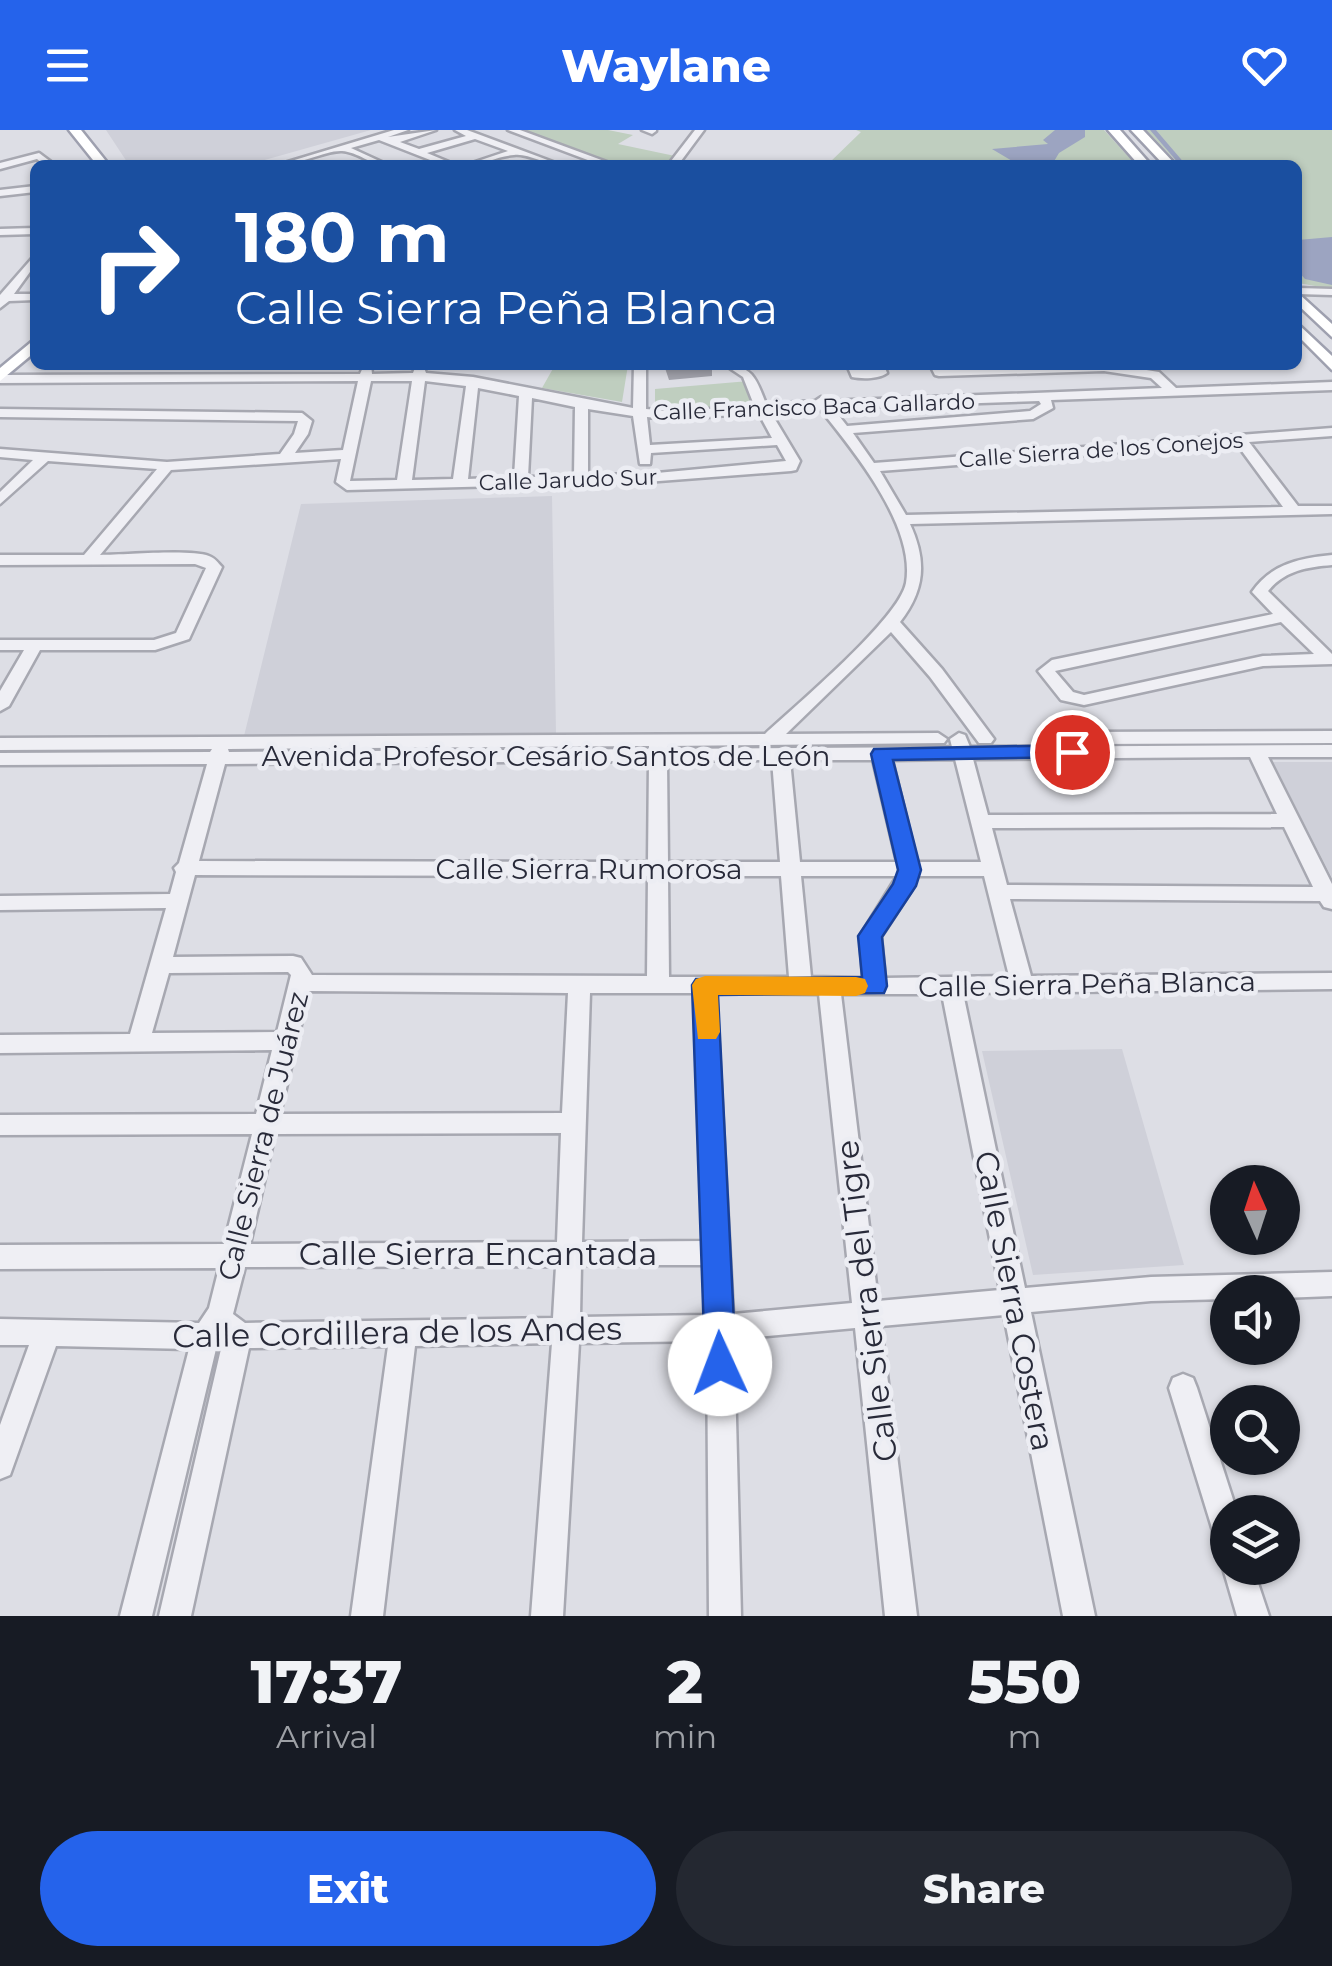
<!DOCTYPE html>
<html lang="en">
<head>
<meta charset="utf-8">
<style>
  body { margin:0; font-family:Montserrat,sans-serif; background:#242831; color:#f1f3f6; height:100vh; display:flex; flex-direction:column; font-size:38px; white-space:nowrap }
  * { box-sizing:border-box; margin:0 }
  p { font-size:32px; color:#9ea1a6 }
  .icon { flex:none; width:55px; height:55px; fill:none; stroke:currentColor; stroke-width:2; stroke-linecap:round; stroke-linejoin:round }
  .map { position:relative; height:1486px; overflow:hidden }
  .details { display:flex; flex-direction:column; background:#171b24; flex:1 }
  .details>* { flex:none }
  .hud { position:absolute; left:30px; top:30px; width:1272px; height:210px; border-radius:15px; box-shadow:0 2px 8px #0004; background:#1a4fa0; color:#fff; overflow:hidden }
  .needle { width:65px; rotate:357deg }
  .fabs { position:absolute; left:1210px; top:1035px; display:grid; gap:20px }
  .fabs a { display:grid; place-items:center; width:90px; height:90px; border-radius:50%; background:#171b24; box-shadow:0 2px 8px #0004; font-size:50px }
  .pin { position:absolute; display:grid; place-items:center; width:85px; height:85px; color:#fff; margin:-42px; border:5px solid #fff; border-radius:50%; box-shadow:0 2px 10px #0007 }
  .me { position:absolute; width:110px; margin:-55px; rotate:358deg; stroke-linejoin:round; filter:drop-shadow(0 0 8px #0008) }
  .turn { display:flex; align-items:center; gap:35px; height:210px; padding:0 40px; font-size:45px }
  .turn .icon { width:130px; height:130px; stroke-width:2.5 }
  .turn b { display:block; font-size:70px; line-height:85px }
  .eta { display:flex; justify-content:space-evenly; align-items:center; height:170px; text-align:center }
  .eta b { font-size:60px; font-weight:800; line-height:70px }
  .button { display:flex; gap:20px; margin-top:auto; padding:20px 40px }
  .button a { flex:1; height:115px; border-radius:60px; background:#2563eb; color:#fff; font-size:40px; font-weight:800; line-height:115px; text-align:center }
  .button a+a { background:#242831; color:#f1f3f6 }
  header { display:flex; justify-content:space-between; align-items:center; height:130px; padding:0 40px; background:#2563eb; color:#fff; font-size:45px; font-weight:800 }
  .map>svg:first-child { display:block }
  .built { fill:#cfd0d9 }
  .green { fill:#bfcebf }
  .water { fill:#9ca4c1 }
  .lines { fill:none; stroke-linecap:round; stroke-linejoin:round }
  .canal { fill:#9ca4c1; fill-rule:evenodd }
  .minor-casing { stroke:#a7a8b1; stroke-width:5 }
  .major-casing { stroke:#9ea0af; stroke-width:5 }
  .minor { fill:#efeff4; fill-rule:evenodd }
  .major { fill:#fff; fill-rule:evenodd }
  .wall { fill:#a1a2ab }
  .route { fill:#2563eb; stroke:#184099; stroke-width:2.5 }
  .slow { fill:#f59e0b }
  .labels { text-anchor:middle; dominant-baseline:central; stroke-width:9; stroke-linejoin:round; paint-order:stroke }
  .far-street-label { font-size:22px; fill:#282a39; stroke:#ecedf3 }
  .street-label { font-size:28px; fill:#282a39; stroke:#ecedf3 }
  .near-street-label { font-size:32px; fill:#282a39; stroke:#ecedf3 }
</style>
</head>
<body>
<header><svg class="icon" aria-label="menu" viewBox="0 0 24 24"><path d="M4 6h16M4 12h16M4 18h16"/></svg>Waylane<svg class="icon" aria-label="heart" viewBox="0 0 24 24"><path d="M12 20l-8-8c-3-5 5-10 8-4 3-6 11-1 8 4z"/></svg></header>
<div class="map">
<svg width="1332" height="1486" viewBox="0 0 1332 1486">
  <rect width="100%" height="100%" fill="#dddee5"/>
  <path class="built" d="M106 0H371L247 35H129Z
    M552 366 556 603 244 606 301 374Z
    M1273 632H1332V748Z
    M1122 919 1184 1135 1033 1145 982 921Z"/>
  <path class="green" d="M521 0H608L633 5 618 14 675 26 667 35H619Z
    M856 0H1104L1136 35H827L861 2Z
    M1146 0H1332V159L1298 153V35H1180Z
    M555 235H628L622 272 542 258Z
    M749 251 759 271 700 280 655 279V259Z"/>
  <path class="water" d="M1055 0H1085V7L1059 23 1053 33 1019 35 992 19 1048 14 1043 10Z
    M1332 107V155L1305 149 1298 141V110Z"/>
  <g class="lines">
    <path class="canal" d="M1150 0H1156L1186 35H1180Z"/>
    <g class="minor-casing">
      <path id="minor" d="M394 0H408L388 7 436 0 400 12 419 19 466 6 455 0H467L561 35C545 35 528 23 514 25 497 26 484 35 466 35L508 21 475 9 427 23 456 35H443L379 10 351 18 388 35C370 35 358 22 342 21 326 20 300 35 278 35Z
        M508 0H520L615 35H601Z
        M642 0H656V1L652 4Z
        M695 0H704L678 35H668Z
        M39 23 55 35H44L37 29 0 39V33Z
        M35 56V62L0 66V60Z
        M35 98V104L0 105V99Z
        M35 125V135L14 164H35V170L9 171 0 178V165Z
        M1298 158 1332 159V165L1298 164Z
        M364 235H371L372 244 413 243 416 235H423L426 243 473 247 633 278 634 235H646V279L677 282 754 275 743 247 725 235C753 235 757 251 766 274L815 271 821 267 827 271 1162 258 1151 248 1104 241 939 246 935 245 930 235H942L944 238 1115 235 1159 242 1176 258 1332 252V260L1051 270 1053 278 1033 289 853 303 874 333 1332 298V306L1249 312 1298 376H1332V384L910 394C927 431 925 460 900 492L942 539 991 605 994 609 991 613H979L930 547 891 502 786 604 938 603 947 609 944 613 667 616V619L952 617 950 609 959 603 965 605 970 617 1332 615V627H1268L1332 754V779L1324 777 1320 771 1010 769 1031 846 1332 843V859L963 863 1025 1158 1151 1147 1332 1142V1166L1282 1168V1162H1228V1169L1151 1171 1031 1182 1095 1486H1063L1004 1185 881 1196 917 1486H885L855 1198 734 1209 741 1486H709L707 1211 579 1213 563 1486H531L552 1213 415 1216 383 1486H351L388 1216 249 1218 191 1486H159L221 1219H216L152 1486H120L189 1219 56 1216 10 1345 0 1349V1295L29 1215H0V1189L199 1193 209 1178 219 1138 0 1139V1115L224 1114 252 1004 0 1005V985L256 984 272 920 0 923V905L130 904 166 778 0 780V766L170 764 176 742 174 738 179 733 207 634 0 635V623L210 622 212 619 0 620V608L765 604C796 575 899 489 906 453 916 395 851 318 820 279L770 281 800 331 796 340 791 341 646 352 347 360 336 352 341 329 171 340 100 425C125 425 190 419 209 426 215 428 218 433 222 437L189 509 155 520H40L9 576 0 581V561L24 520H0V510H154L176 503 206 438 195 434 0 435V425H84L157 339 48 331 0 374V362L33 330 0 327V319L167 332 280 324 294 304 298 291 0 287V279L302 283 312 291 308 304 295 323 343 320 358 251 0 253V245L360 244ZM371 251H412L397 350 350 351ZM425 251 466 256 453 349 412 350ZM478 258 519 266 514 347 468 349ZM532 268 575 277 574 346 528 347ZM1039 271 1041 274 1030 281 847 296 833 278ZM588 279 633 286 640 334H650L651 323 777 315 786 331 646 344 588 345ZM758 282 772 308 650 315 647 287 677 290ZM1236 313 1283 377 906 385 880 341ZM649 616V619L229 622 228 619ZM1250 627 1277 684 988 685 973 629ZM955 629 981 732H917L892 630ZM772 630 780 732H668L667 631ZM790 630H873L897 732H800ZM649 631 648 732 199 731 225 634ZM1284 697 1313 757 1007 755 992 698ZM195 745 648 746 647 846 312 845 301 828 293 826 173 827ZM668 746H781L789 847H669ZM801 746H897L860 806 863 848 811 847ZM917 746H984L1009 846 885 848 881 807 911 761ZM288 842 291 845 277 902 152 903 169 843ZM309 861 568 863 562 983 280 984ZM590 863H694L703 1111 582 1112ZM716 863 819 864 852 1173 733 1184ZM841 864H942L1000 1160 878 1171ZM561 1003 557 1112 250 1114 275 1004ZM581 1135H704L706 1185 580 1187ZM556 1136 553 1188 245 1193 233 1184 245 1137Z
        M847 235H859L861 240H873L872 235H884L887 243C879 249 862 249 852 247Z
        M1332 425V435C1307 437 1284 441 1268 461L1332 524V534L1263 536 1084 575 1061 570 1038 541 1052 530 1273 484 1252 462C1271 434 1300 428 1332 425ZM1281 492 1314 524 1263 526 1084 565 1073 562 1055 541Z
        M1332 601V613L1087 614 1078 608 1087 602Z
        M1183 1244 1193 1248 1197 1258 1237 1382H1228V1416L1217 1412 1213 1401 1169 1258 1173 1248Z
        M1228 1427V1438H1253L1269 1486H1237L1223 1438Z"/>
    </g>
    <g class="major-casing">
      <path id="major" d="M69 0H81L109 35H97Z
        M1108 0H1120L1151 35H1139Z
        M1131 0H1143L1176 35H1164Z
        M1298 163 1332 194V207L1298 175Z
        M1298 194 1332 226V240L1298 206Z
        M35 209V222L0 251V238Z"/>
    </g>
    <use href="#minor" class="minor"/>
    <use href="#major" class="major"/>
  </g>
  <path class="wall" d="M664 235H712V246L669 250Z"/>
  <path class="route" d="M1072 615 1080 617 1083 622 1080 627 893 630 921 740 916 756 882 807 887 856 884 863 718 865 736 1234 732 1244 720 1249 709 1244 705 1234 692 855 696 849 862 847 858 806 893 754 898 740 871 624 874 619Z"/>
  <path class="slow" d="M705 846 856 847 865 849 868 856 865 863 856 866 718 865 720 902 716 909H698L692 855 696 849Z"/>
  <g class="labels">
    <g class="far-street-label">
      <text transform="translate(814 277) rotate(-2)">Calle Francisco Baca Gallardo</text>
      <text transform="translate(1101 320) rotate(-4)">Calle Sierra de los Conejos</text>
      <text transform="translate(568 350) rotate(-2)">Calle Jarudo Sur</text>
    </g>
    <g class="street-label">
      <text x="546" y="626">Avenida Profesor Cesário Santos de León</text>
      <text x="589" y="739">Calle Sierra Rumorosa</text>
      <text transform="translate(1087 854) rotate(-1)">Calle Sierra Peña Blanca</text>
      <text transform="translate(263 1006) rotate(-76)">Calle Sierra de Juárez</text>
    </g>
    <g class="near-street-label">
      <text x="478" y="1123">Calle Sierra Encantada</text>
      <text transform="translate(866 1171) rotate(-97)">Calle Sierra del Tigre</text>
      <text transform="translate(1015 1171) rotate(79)">Calle Sierra Costera</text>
      <text transform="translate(397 1202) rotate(-1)">Calle Cordillera de los Andes</text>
    </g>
  </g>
</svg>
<div class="fabs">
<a><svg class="needle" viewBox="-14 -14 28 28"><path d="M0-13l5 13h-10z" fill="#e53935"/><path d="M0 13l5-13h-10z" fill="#9ea1a6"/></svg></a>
<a><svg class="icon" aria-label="sound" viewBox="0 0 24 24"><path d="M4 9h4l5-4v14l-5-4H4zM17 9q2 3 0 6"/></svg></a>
<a><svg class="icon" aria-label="search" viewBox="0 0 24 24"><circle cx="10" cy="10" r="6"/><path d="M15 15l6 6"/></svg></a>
<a><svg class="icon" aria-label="layers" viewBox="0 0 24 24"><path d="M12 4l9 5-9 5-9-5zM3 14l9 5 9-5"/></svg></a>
</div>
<div class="pin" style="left:1072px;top:622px;background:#d93025"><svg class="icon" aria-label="arrive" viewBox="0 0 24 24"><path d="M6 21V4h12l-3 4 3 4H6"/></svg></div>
<svg class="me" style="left:720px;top:1234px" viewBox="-20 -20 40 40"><circle r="19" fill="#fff"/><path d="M0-13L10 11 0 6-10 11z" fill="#2563eb"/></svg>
<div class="hud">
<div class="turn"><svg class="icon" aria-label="right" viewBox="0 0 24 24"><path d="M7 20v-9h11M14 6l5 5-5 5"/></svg><div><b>180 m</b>Calle Sierra Peña Blanca</div></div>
</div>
</div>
<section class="details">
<div class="eta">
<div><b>17:37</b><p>Arrival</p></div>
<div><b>2</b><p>min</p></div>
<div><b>550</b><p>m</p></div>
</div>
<div class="button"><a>Exit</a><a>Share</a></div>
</section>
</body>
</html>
